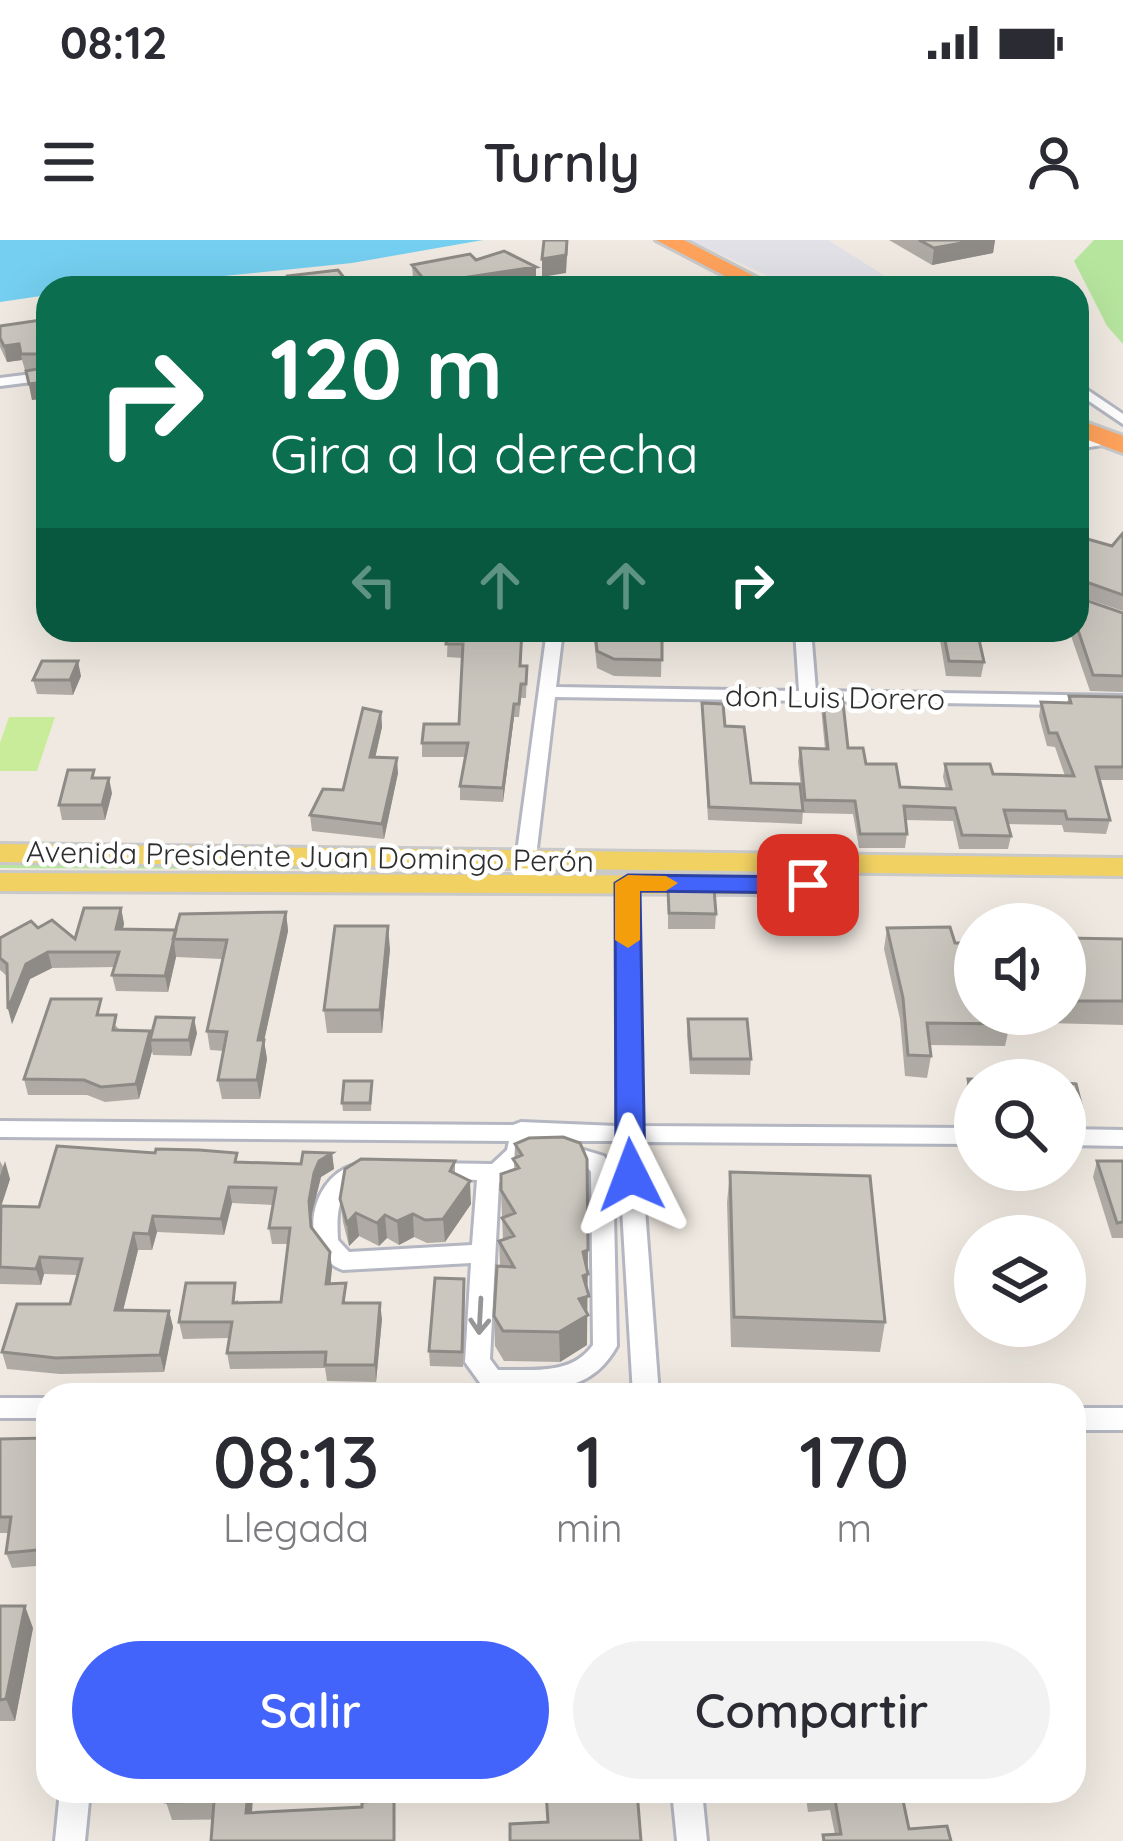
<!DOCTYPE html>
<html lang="es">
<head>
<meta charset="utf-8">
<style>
  body { margin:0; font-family:Quicksand,sans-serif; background:#f2f2f3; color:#2b2b33; height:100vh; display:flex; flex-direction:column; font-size:45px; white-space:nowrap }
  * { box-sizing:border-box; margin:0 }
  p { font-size:39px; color:#7c7c81 }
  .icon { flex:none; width:66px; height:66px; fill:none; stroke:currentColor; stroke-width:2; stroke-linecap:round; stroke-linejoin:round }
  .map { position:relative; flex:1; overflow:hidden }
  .details { position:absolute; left:36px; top:1143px; width:1050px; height:420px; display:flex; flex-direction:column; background:#fff; border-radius:36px; box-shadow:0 12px 48px #0002 }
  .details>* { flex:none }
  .hud { position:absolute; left:36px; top:36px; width:1053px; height:366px; border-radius:36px; box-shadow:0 12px 48px #0002; background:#0b6e4f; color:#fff; overflow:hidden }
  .buttons { position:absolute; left:954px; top:663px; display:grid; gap:24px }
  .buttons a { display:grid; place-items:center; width:132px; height:132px; border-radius:50%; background:#fff; box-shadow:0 12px 48px #0002; font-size:60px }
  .pin { position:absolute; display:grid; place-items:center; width:102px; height:102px; color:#fff; margin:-51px; border-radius:24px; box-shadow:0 6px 18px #0006 }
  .me { position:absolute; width:132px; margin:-66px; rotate:357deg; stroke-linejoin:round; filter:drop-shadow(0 0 9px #0008) }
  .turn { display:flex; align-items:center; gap:42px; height:252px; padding:0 36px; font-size:54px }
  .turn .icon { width:156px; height:156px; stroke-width:2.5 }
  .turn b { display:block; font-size:84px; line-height:102px }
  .lanes { display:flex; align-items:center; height:114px; padding:0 36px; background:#0003; justify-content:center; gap:60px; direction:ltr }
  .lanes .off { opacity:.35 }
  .eta { display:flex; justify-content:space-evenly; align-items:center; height:204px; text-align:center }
  .eta b { font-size:72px; font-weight:600; line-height:84px }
  .button { display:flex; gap:24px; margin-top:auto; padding:24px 36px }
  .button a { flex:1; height:138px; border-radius:72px; background:#4264fb; color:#fff; font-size:48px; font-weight:600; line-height:138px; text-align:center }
  .button a+a { background:#f2f2f3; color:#2b2b33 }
  .status { display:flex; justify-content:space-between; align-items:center; height:84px; padding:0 60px; background:#fff; direction:ltr }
  .status svg { height:33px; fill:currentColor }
  header { display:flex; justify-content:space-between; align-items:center; height:156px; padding:0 36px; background:#fff; font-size:54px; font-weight:600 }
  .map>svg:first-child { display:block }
  .industrial { fill:#e3e1e8 }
  .green { fill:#b6e59e }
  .pitch { fill:#c9ec9a }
  .water { fill:#75cff0 }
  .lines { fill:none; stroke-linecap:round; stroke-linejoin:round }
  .street-casing { stroke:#b4b7c1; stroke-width:6 }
  .primary-casing { stroke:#c9c9c9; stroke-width:6 }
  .highway-casing { stroke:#c9c9c9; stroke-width:6 }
  .street { fill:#fff; fill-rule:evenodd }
  .primary { fill:#f2d163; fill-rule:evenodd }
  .highway { fill:#ffa35c; fill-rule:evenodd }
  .wall { fill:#afaba4 }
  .shaded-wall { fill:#8e8b86 }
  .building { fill:#cbc7bf; stroke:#8e8b86; stroke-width:3 }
  .oneway { stroke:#969696 }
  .route { fill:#4264fb; stroke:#2b41a3; stroke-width:3 }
  .slow { fill:#f59e0b }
  .labels { text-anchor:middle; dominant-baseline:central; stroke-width:9; stroke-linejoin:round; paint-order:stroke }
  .street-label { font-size:30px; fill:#2e2e2e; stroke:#fff }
</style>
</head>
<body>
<div class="status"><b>08:12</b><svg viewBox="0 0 49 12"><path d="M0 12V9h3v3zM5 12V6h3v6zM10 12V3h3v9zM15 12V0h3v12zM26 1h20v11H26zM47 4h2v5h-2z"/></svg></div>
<header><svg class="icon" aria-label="menu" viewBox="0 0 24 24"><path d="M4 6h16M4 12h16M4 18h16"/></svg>Turnly<svg class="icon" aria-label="person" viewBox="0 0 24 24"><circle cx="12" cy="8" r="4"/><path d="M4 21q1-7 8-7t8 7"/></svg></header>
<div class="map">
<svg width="1123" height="1601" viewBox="0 0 1123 1601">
  <rect width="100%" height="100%" fill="#efe9e1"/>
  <path class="industrial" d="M689 0H828L904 48H795Z"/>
  <path class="green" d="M1094 0H1123V104L1107 86 1074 21Z
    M0 624 506 628 510 630 0 628Z"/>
  <path class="pitch" d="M9 477H55L37 531H0V503Z"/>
  <path class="water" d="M0 0H483L352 23 107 48H48V55L0 62Z"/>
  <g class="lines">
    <g class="street-casing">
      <path id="street" d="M737 43 742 48H726L728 45Z
        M48 132V140L0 146V138Z
        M1077 143 1123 174V184L1077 153Z
        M1097 198 1104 202 1102 205 1077 209V201Z
        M547 390H563L556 447 799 451 795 390H811L816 451 1123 456V466L555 457 533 642 523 648 513 642Z
        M628 637 638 643 639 886 975 888V904L640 902 659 1155H633L618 901H531L526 919 499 943 490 1119 498 1130C532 1129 571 1136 593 1105L591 932 588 928 553 917 550 911 553 905 561 903 604 916 613 931 617 1106C589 1157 543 1149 492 1150L483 1147 465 1122 471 1023 343 1030C287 1009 317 912 376 925L379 931 376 937C339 947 336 963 338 1000L349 1012 472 1005 477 940 421 937 418 931 421 925 429 923 492 924 507 910 509 901 0 897V881L513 885 521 882 617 886 618 643Z
        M1065 889 1123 890V906L1065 905Z
        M0 1158H48V1178H0Z
        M1074 1168H1123V1190H1074Z
        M60 1551H90L85 1601H55Z
        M672 1551H702L707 1601H677Z"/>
    </g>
    <g class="primary-casing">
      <path id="primary" d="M0 604 1123 618V636L0 622Z
        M0 633 778 636 793 645 778 654 0 651Z"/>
    </g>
    <g class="highway-casing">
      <path id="highway" d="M656 0H684L777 48H748Z
        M1077 179 1123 196V213L1077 196Z"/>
    </g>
    <use href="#street" class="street"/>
    <use href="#primary" class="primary"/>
    <use href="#highway" class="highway"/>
  </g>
  <path class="wall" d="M889 0H995L993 13 932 25Z
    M476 20 536 27V40L482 48H421L413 38 412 25Z
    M48 79V162L47 158 32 160 26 131 29 130H25L22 120 7 122 0 107V86Z
    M1123 293V371L1078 356 1079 358 1123 373V452L1090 451 1070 393 1064 390H1077V296L1112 306Z
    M448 390H539L538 402H522L521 426H527L526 458H521L519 477H514L503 562 460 560V546L465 517H422V503L459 484 462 418 447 417Z
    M593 390H662L661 437 614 436 597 428Z
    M931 390H970L984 422 981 437 946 436 939 394H932Z
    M81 436 73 455 37 454 33 440Z
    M822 454 848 508 866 524 900 547 946 549 943 537 945 524 993 534 1065 536 1055 507 1047 506 1039 476 1041 462 1067 463 1069 456 1123 457V540H1099L1110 580 1106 594 1064 592 1062 585 1008 584 1011 596 1008 609H959L953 581 905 580 907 594 905 608H859L853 574 804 573 798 522 800 508 825 509 821 467Z
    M702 463 725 486 751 543 803 571 802 584 708 580Z
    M381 472 382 487 375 518 398 533 384 599 312 591 310 575 343 550Z
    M96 538 112 553 105 580H62L59 565Z
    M668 649 716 674 715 689H668Z
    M121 668 124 684 123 689 176 690 286 672 288 691 264 801 267 819 260 859H222L218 840 224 811 210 810 207 791 222 719 176 717 168 752 116 751 112 735 115 727 52 728 30 739 12 784 7 736 0 730V698L38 688 75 699Z
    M887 688 955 703 975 774 1010 784 1005 806 930 805 931 816 927 838 905 836 900 779 884 709Z
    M1065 698 1123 699V785L1048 783 1045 774H1065Z
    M390 709 382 793H327L324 770Z
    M105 775 120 790 150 791 151 795 197 793 191 816 153 815 152 811 139 859 105 862 87 855H28L24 839Z
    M688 779 751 819 750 835 690 834 687 795Z
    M968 839 975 840V879H969L965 854Z
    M1065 843 1082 868 1078 884 1065 883Z
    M372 848 371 871H343L342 863Z
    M515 904 587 919V1105L560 1122 504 1121 495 1106 494 1076 500 1026 499 1001 503 1000 501 950 514 930Z
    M332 913 334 929 321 937 311 977 312 988 332 1028 330 1044 347 1063 382 1079 376 1142 327 1141 325 1128 230 1129 227 1113 229 1098 183 1099 179 1082 238 1060V1063L281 1062 288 1004H272L269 988 273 965 232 963 224 995 157 992 152 1010H138L123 1070 169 1071 173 1087 164 1132 60 1134 7 1129 2 1112 70 1064 78 1035 44 1034 41 1045 0 1044V921L10 939 1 966 39 967 238 922 301 924Z
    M455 921V934L471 964 445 1002 427 1003 414 997 399 1005 387 998 379 1006 359 996 349 1006 343 982 340 959Z
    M1097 921H1123V998H1112L1093 937Z
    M730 932 885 1082 880 1112 731 1107 727 962Z
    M465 1055 463 1127 430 1126 429 1111Z
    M48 1198V1325L12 1328 6 1313 9 1293H0V1199Z
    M0 1366 33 1388 15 1481H0Z
    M253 1551 252 1573 396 1577 172 1580 166 1562Z
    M507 1551H637L547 1582 546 1561 508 1563Z
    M805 1551H901L909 1589 951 1601H822L823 1595 835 1594 830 1570 808 1572Z"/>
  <path class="shaded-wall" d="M568 0 566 33 542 37V19Z
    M978 0H995L993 13 932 25 934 8Z
    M536 27V40L482 48H449L448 40Z
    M19 104 22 120 7 122 4 106Z
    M44 142 47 158 32 160 29 144Z
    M78 421 81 436 73 455 70 440Z
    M514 464V477L503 562V548Z
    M381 472 382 487 372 532 370 517Z
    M397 518 398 533 384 599 382 584Z
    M109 538 112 553 105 580 102 565Z
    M121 668 124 684 119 704 116 689Z
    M286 672 288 691 264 801 267 819 260 859 257 840 258 800Z
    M388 686 390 709 382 793 380 770Z
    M174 702 176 717 168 752 165 736Z
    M48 712 52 728 30 739 12 784 8 769 26 724Z
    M194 778 197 793 191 816 189 800Z
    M150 791 152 811 139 859 136 844Z
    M332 913 334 929 321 937 311 977 309 961 314 933 319 921Z
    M5 921 10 939 0 970V936Z
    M470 941 471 964 445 1002 443 979Z
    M229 947 232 963 224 995 221 979Z
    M356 973 359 996 349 1006 347 983Z
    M413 974 414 997 399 1005 397 981Z
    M385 975 387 998 379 1006 377 983Z
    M153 976 157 992 152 1010 149 994Z
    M134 993 138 1010 119 1087 115 1070Z
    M588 1010 587 1105 560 1122 559 1092 583 1012Z
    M330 1012 332 1028 329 1060 326 1044Z
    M40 1017 44 1034 41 1045 36 1029Z
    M380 1063 382 1079 376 1142 375 1125Z
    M169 1071 173 1087 164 1132 160 1115Z
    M25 1366 33 1388 15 1481 6 1459Z
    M248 1551H253L251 1591 246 1573Z"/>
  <path class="building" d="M544 0H567L566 15 542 19Z
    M919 0H978L934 8Z
    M504 11 536 27 448 40 455 48H431L412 25 470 14 476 20Z
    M338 30 352 48H297L288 36Z
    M48 79V114H21L19 104 4 106 0 98V86Z
    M48 127V156L44 142 29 144 26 131Z
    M1123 293V355L1078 339 1079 358 1123 373V436L1093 435 1077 387V296L1112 306Z
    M448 390H522L520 426H527L526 444H521L519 464H514L503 548 460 546 468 503H422L424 484H459L463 404H446Z
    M595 390H662V420L614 419 597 411Z
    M943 390H970L971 395H978L984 422 949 421Z
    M42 421H78L70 440H33Z
    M822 454H842L848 508H863L866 524H896L900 547 951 549 945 524H990L993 534 1074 536 1057 493H1049L1041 462 1071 463 1069 456 1123 457V527H1096L1110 580 1067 579 1065 571 1004 570 1011 596 962 595 955 568 904 566 907 594H860L855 561 805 560 800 508 828 509Z
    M702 463 723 464 725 486 744 487 751 543 800 544 803 571 709 567Z
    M363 468 381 472 370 517 397 518 382 584 310 575 323 549 343 550Z
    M68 530H94L92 538H109L102 565H59Z
    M668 649H714L716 674 669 673Z
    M84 668H121L116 689 176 690 165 736 112 735 119 712H48L26 724 8 769 7 724 0 718V698L31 681 38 688 52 680 75 699Z
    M286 672 258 800H264L257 840H218L227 792 207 791 227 700 173 699 180 674Z
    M335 686H388L380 770H324Z
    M950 687 955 703H975V774H1008L1010 784 927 783 931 816 908 815 903 758 887 688Z
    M1065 698 1123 699V761H1065Z
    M51 759H101L97 775H116L113 790 150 791 136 844 101 847 84 840 24 839Z
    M156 777 194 778 189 800H150Z
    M688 779H747L751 819H691Z
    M968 839 1015 840H975V863H972Z
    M344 841H372L370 863H342Z
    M1065 843 1076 844 1082 868 1065 867Z
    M563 897 580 903 587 919 588 1010 583 1012 588 1034 583 1036 589 1056 579 1059 588 1075 559 1092 503 1091 494 1076 497 1026 514 1027 499 1001 514 996 502 978 515 973 501 950V934L519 928 513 919 522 915 515 904 529 898Z
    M57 906 155 913 156 909 199 910 237 913 235 922 301 924 303 912 332 913 319 921 314 933 309 961 311 987 330 1012 326 1044 346 1043 343 1063H380L375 1125H325L326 1112 227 1113 232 1082H179L186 1043H235L233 1063 281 1062 290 988H269L276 948 229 947 221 979 153 976 149 994 134 993 115 1070 169 1071 160 1115 56 1118 2 1112 17 1064H70L82 1019 40 1017 36 1029 0 1027 1 966 39 967Z
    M361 919 455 921 450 931 470 941 443 979 425 980 413 974 397 981 385 975 377 983 356 973 347 983 340 959 345 929Z
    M1097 921H1123V982L1117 983Z
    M730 932 870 936 885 1082 734 1077Z
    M435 1038 464 1039 462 1112 429 1111Z
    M48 1198V1309L6 1313 11 1277H0V1199Z
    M0 1366H25L6 1459 0 1460Z
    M168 1551H248L246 1573 362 1567V1562L394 1560V1601H211L214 1561 166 1562Z
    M546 1551H637L641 1601H510V1584L548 1582Z
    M811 1551H901L909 1589 947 1586 951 1601H824L823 1595 841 1594 834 1554 812 1556Z"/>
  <defs><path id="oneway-shaft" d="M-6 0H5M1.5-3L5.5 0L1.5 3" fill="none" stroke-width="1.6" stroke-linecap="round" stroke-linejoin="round" transform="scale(3)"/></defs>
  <use class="oneway" href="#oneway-shaft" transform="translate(480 1076) rotate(93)"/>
  <path class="route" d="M628 635 808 637 820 645 808 653 640 651 645 935 631 946 616 935 615 643Z"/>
  <path class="slow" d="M628 635 666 636 678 643 666 651H640V700L628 708 615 700V643Z"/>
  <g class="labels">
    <g class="street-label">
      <text transform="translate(835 457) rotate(1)">don Luis Dorero</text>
      <text transform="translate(310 616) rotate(1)">Avenida Presidente Juan Domingo Perón</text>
    </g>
  </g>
</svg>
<div class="buttons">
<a><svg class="icon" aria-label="sound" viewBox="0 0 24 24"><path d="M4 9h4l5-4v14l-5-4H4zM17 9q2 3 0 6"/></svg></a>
<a><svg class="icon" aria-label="search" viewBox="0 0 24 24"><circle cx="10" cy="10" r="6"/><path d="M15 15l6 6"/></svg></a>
<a><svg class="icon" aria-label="layers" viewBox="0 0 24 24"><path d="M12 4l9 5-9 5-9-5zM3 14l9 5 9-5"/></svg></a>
</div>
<div class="pin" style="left:808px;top:645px;background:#d93025"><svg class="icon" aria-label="arrive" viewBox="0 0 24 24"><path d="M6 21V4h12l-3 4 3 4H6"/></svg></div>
<svg class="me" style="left:631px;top:935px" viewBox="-20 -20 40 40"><path d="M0-17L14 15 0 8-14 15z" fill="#4264fb" stroke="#fff" stroke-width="4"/></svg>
<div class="hud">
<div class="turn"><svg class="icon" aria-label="right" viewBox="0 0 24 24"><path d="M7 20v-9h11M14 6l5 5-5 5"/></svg><div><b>120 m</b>Gira a la derecha</div></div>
<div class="lanes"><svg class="icon off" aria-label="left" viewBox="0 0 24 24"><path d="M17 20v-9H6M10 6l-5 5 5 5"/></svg><svg class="icon off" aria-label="ahead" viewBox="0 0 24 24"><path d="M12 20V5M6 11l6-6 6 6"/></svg><svg class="icon off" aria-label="ahead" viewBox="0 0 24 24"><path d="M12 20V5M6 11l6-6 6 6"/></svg><svg class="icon" aria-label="right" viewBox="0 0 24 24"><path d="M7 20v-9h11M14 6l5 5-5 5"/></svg></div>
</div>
<section class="details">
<div class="eta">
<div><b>08:13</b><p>Llegada</p></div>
<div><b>1</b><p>min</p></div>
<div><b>170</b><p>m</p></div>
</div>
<div class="button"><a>Salir</a><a>Compartir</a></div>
</section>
</div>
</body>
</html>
